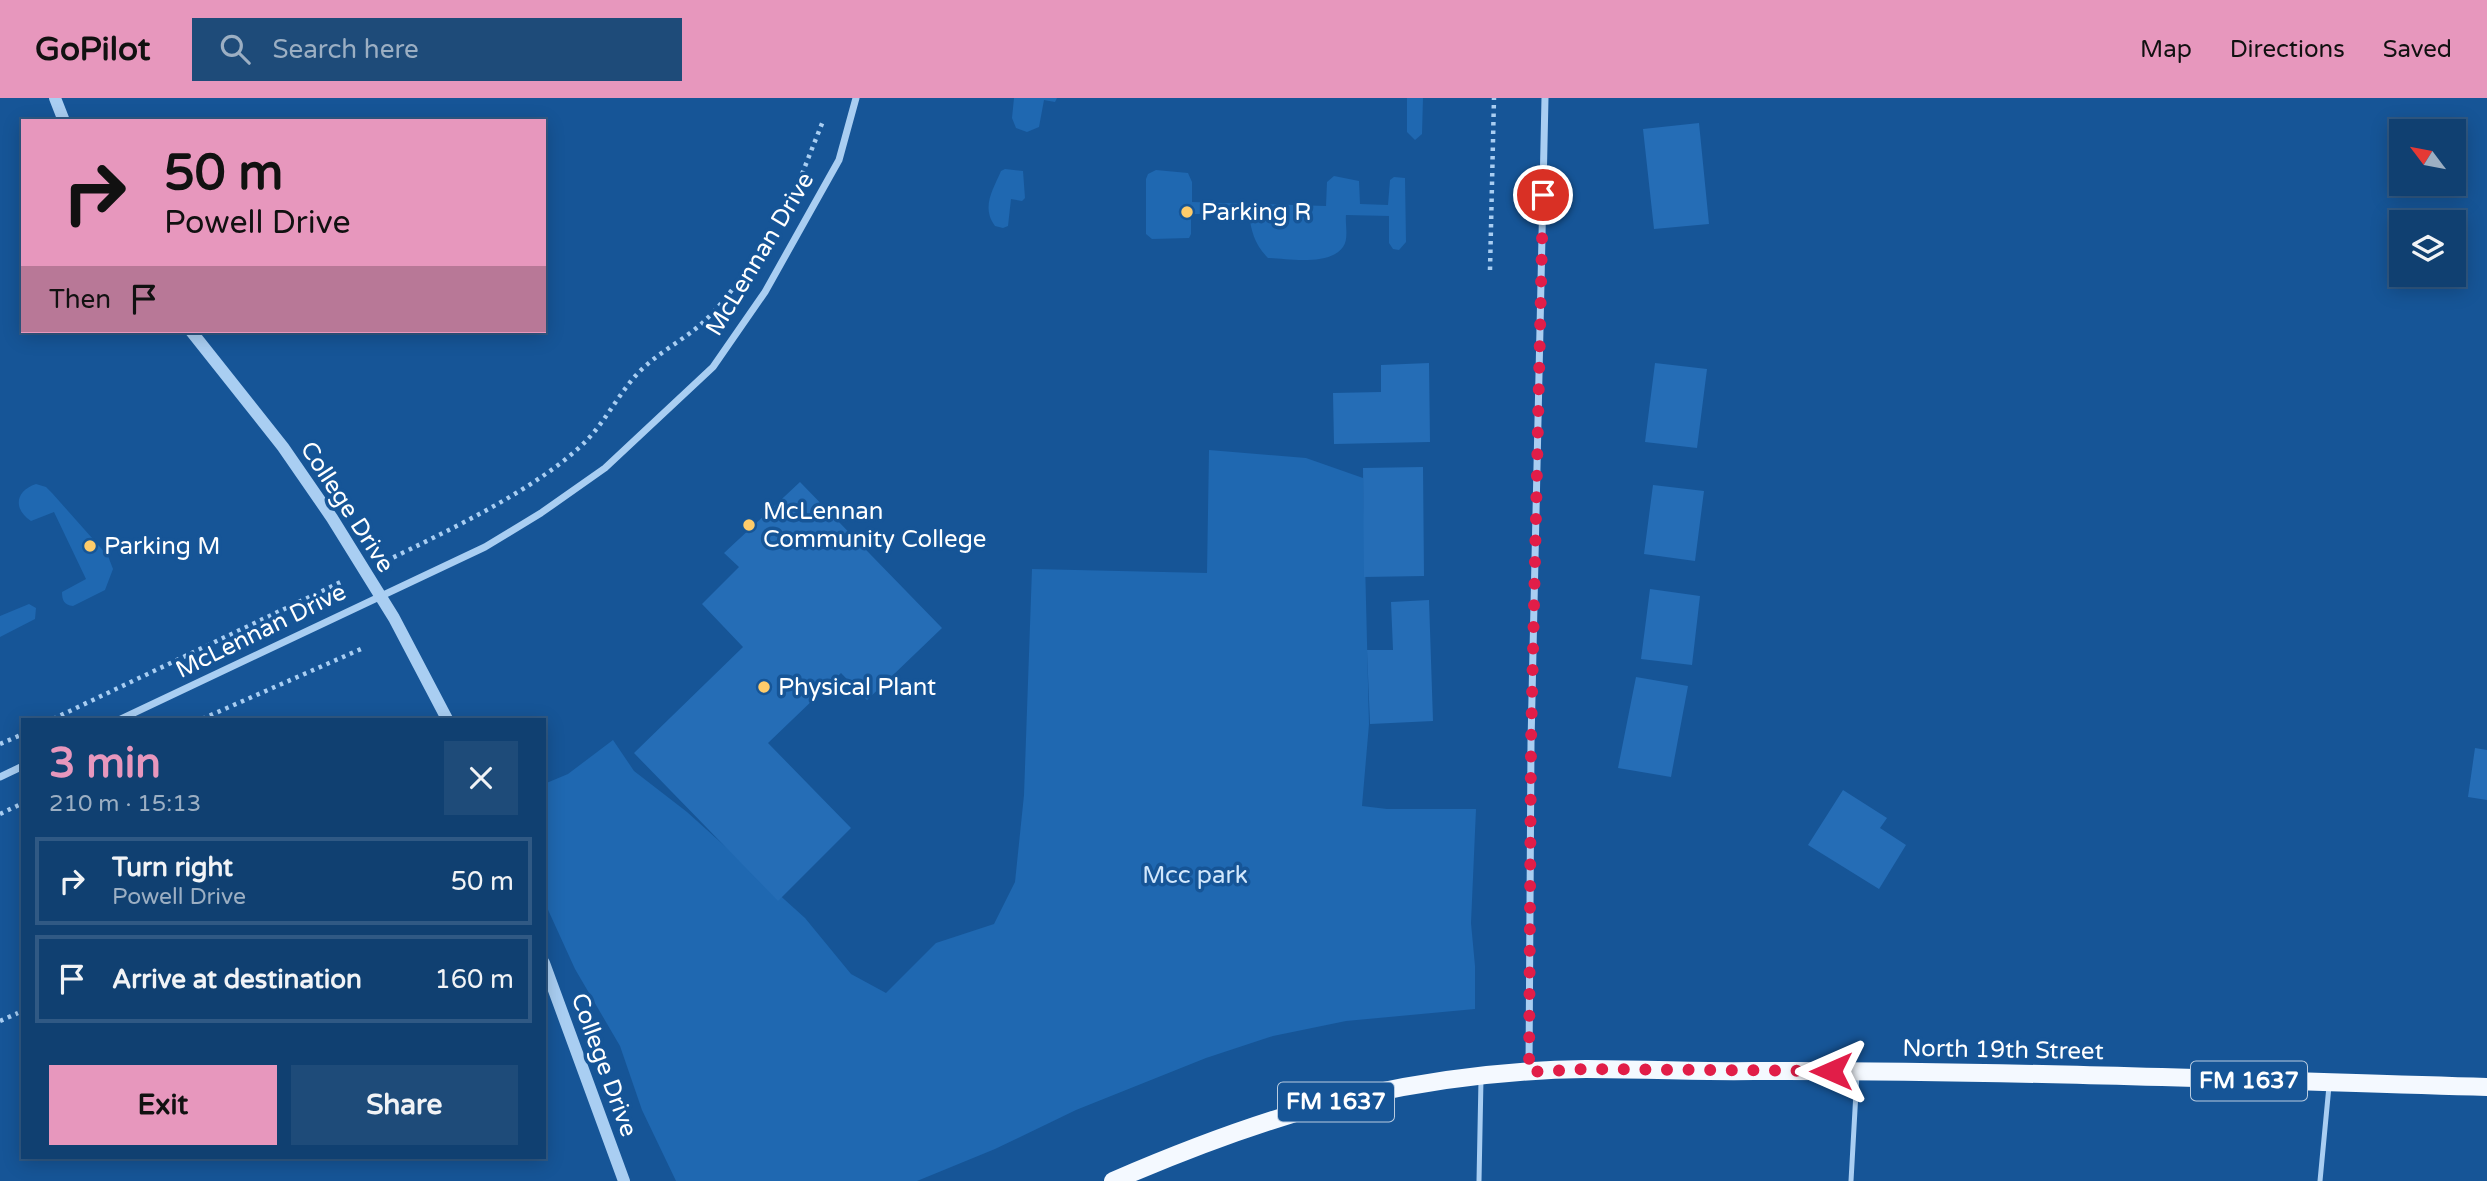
<!DOCTYPE html>
<html lang="en">
<head>
<meta charset="utf-8">
<style>
  body { margin:0; font-family:"Varela Round",sans-serif; background:#1e4b79; color:#f1f3f6; height:100vh; display:flex; flex-direction:column; font-size:26px; white-space:nowrap }
  * { box-sizing:border-box; margin:0 }
  p { font-size:23px; color:#9cafc3 }
  .icon { flex:none; width:38px; height:38px; fill:none; stroke:currentColor; stroke-width:2; stroke-linecap:round; stroke-linejoin:round }
  .map { position:relative; flex:1; overflow:hidden }
  .panel { position:absolute; left:21px; top:620px; width:525px; height:441px; display:flex; flex-direction:column; background:#104071; border-radius:0px; box-shadow:0 4px 18px #0003,0 0 0 2px #305984 }
  .panel>* { flex:none }
  .banner { position:absolute; left:21px; top:21px; width:525px; height:214px; border-radius:0px; box-shadow:0 4px 18px #0003,0 0 0 2px #305984; background:#e797bd; color:#111; overflow:hidden }
  .needle { width:46px; rotate:302deg }
  .controls { position:absolute; left:2389px; top:21px; display:grid; gap:14px }
  .controls a { display:grid; place-items:center; width:77px; height:77px; border-radius:0px; background:#104071; box-shadow:0 4px 18px #0003,0 0 0 2px #305984; font-size:35px }
  .pin { position:absolute; display:grid; place-items:center; width:60px; height:60px; color:#fff; margin:-30px; border:4px solid #fff; border-radius:50%; box-shadow:0 2px 7px #0007 }
  .me { position:absolute; width:77px; margin:-38px; rotate:270deg; stroke-linejoin:round; filter:drop-shadow(0 0 5px #0008) }
  .turn { display:flex; align-items:center; gap:24px; height:147px; padding:0 28px; font-size:32px }
  .turn .icon { width:91px; height:91px; stroke-width:2.5 }
  .turn b { display:block; font-size:49px; line-height:60px }
  .then { display:flex; align-items:center; height:66px; padding:0 28px; background:#0003; gap:14px; font-size:26px }
  .round { display:grid; place-items:center; flex:none; width:74px; height:74px; border-radius:0px; background:#1e4b79 }
  .headline { display:flex; align-items:center; justify-content:space-between; height:119px; padding:0 28px }
  h1 { font-size:42px; font-weight:700; line-height:52px; color:#e797bd }
  .action { display:flex; gap:14px; margin-top:auto; padding:14px 28px }
  .action a { flex:1; height:80px; border-radius:0px; background:#e797bd; color:#111; font-size:28px; font-weight:700; line-height:80px; text-align:center }
  .action a+a { background:#1e4b79; color:#f1f3f6 }
  ul { padding:0; list-style:none }
  li { display:flex; align-items:center; gap:21px; height:88px; margin:0 14px 10px; padding:0 14px; border:4px solid #305984; border-radius:0px }
  li div { flex:1 }
  li b { display:block; font-size:26px }
  li em { font-style:normal }
  header { display:flex; align-items:center; gap:42px; box-sizing:border-box; height:98px; padding:0 35px; background:#e797bd; color:#111 }
  header strong { font-size:33px }
  nav { display:flex; gap:38px; margin-inline-start:auto; font-size:24px }
  .search { width:490px; height:63px; background:#1e4b79; display:flex; align-items:center; gap:18px; box-sizing:border-box; padding:0 24px; border-radius:0px; color:#9cafc3; font-size:26px }
  .map>svg:first-child { display:block }
  .green { fill:#1f68b1 }
  .building { fill:#256db6 }
  .lines { fill:none; stroke-linecap:round; stroke-linejoin:round }
  .path { stroke:#a9cef2; stroke-width:4.5; stroke-dasharray:3.5 5; stroke-linecap:butt }
  .service { stroke:#a9cef2; stroke-width:5 }
  .minor { stroke:#a9cef2; stroke-width:7 }
  .tertiary { stroke:#a9cef2; stroke-width:12 }
  .primary { stroke:#f4f9ff; stroke-width:18 }
  .route { stroke:#e11d48; stroke-width:12; stroke-dasharray:0 21.6 }
  .poi-dot { fill:#ffcc6a; stroke:#165597; stroke-width:2.5 }
  .labels { text-anchor:middle; dominant-baseline:central; stroke-width:7; stroke-linejoin:round; paint-order:stroke }
  .shield { fill:#165597; stroke:#b9cce0; stroke-width:2 }
  .shield-label { font-size:23px; font-weight:bold; fill:#fff }
  .poi-label { font-size:24px; fill:#fff; stroke:#165597; text-anchor:start }
  .street-label { font-size:24px; fill:#fff; stroke:#165597 }
  .park-label { font-size:24px; fill:#d1e7fc; stroke:#165597 }
</style>
</head>
<body>
<header>
<strong>GoPilot</strong>
<div class="search"><svg class="icon" aria-label="search" viewBox="0 0 24 24"><circle cx="10" cy="10" r="6"/><path d="M15 15l6 6"/></svg>Search here</div>
<nav><a>Map</a><a>Directions</a><a>Saved</a></nav>
</header>
<div class="map">
<svg width="2487" height="1083" viewBox="0 0 2487 1083">
  <rect width="100%" height="100%" fill="#165597"/>
  <path class="green" d="M1014 0H1057L1055 4 1044 2 1039 29 1027 34 1016 30 1012 20Z
    M1407 0H1423L1422 36 1415 42 1407 34Z
    M1005 71 1023 73 1025 100 1022 103 1011 101 1008 128 1003 130 995 128C981 109 993 92 1001 73Z
    M1156 72 1188 75 1192 84V104L1326 108 1327 84 1334 78 1359 83 1360 106 1388 107 1390 82 1394 79 1405 80 1406 144 1399 152 1393 151 1389 145V118L1346 117C1345 126 1349 141 1343 149 1330 168 1288 161 1268 160 1255 147 1251 133 1249 116H1191V136L1189 140 1152 141 1146 136V81L1148 76Z
    M1209 352 1306 360 1363 380 1369 626 1362 708 1387 711H1476L1471 825 1475 868V911L1346 923 1273 938 1206 960 1076 1012 995 1051 917 1083H676L642 1012 620 948 575 871 544 803V686L568 676 613 642 634 673 687 714 805 820 851 876 886 895 936 845 994 826 1015 784 1024 697 1032 471 1207 475Z
    M36 386 46 389 52 395 108 458 113 471 105 492 73 508C64 507 62 502 62 494L86 481 54 414 31 423C13 411 15 393 36 386Z
    M29 506 36 510 35 521 0 539V518Z"/>
  <path class="building" d="M1699 25 1709 126 1654 131 1643 31Z
    M1429 265 1430 344 1334 346 1333 295 1381 294V267Z
    M1655 265 1707 271 1697 350 1645 344Z
    M1423 369 1424 478 1364 479 1363 370Z
    M800 384 942 530 867 602 841 575 768 645 851 730 778 803 634 655 743 549 702 506 739 469 724 455Z
    M1653 387 1704 393 1695 463 1644 456Z
    M1650 491 1700 498 1692 567 1641 561Z
    M1429 502 1433 623 1370 626 1367 552H1393L1391 504Z
    M1636 579 1688 588 1671 679 1618 670Z
    M2475 650 2487 652V702L2468 699Z
    M1843 692 1887 720 1880 730 1906 747 1879 791 1808 747Z"/>
  <g class="lines">
    <path class="path" d="M802 76 823 23
      M1490 172 1494 0
      M386 463C447 433 540 390 587 342 607 321 619 295 639 274 656 257 676 246 694 232 718 213 736 187 753 163
      M53 621 343 483
      M202 621 361 551
      M0 646 23 636
      M0 716 23 705
      M0 923 18 915"/>
    <path class="service" d="M1479 1083 1481 981
      M1851 1083 1857 976
      M2320 1083 2329 988"/>
    <path class="minor" d="M121 621 485 449 541 415 605 370 713 269 765 194 839 62 856 0
      M0 679 23 668
      M1529 972 1531 645 1545 0"/>
    <path class="tertiary" d="M55 0 64 23
      M191 233 283 349 332 420 394 520 447 621
      M544 865 624 1083"/>
    <path class="primary" d="M1113 1083C1194 1048 1278 1016 1364 997 1436 981 1512 972 1586 971 1642 971 1698 974 1754 973 1998 972 2243 982 2487 989"/>
  </g>
  <g class="lines">
    <path class="route" d="M1543 97 1531 645 1529 974 1586 971 1831 973"/>
  </g>
  <g class="poi-dot">
    <circle cx="1187" cy="114" r="7"/>
    <circle cx="749" cy="427" r="7"/>
    <circle cx="90" cy="448" r="7"/>
    <circle cx="764" cy="589" r="7"/>
  </g>
  <g class="labels">
    <g class="shield">
      <rect x="2191" y="963.5" width="116" height="39" rx="5"/>
      <rect x="1278" y="984.5" width="116" height="39" rx="5"/>
    </g>
    <g class="shield-label">
      <text x="2249" y="983">FM 1637</text>
      <text x="1336" y="1004">FM 1637</text>
    </g>
    <g class="poi-label">
      <text x="1201" y="114">Parking R</text>
      <text x="763" y="413">McLennan<tspan x="763" dy="28">Community College</tspan></text>
      <text x="104" y="448">Parking M</text>
      <text x="778" y="589">Physical Plant</text>
    </g>
    <g class="street-label">
      <text transform="translate(760 156) rotate(-59)">McLennan Drive</text>
      <text transform="translate(347 409) rotate(57)">College Drive</text>
      <text transform="translate(261 533) rotate(-26)">McLennan Drive</text>
      <text transform="translate(2003 952) rotate(1)">North 19th Street</text>
      <text transform="translate(604 967) rotate(70)">College Drive</text>
    </g>
    <g class="park-label">
      <text x="1195" y="777">Mcc park</text>
    </g>
  </g>
</svg>
<div class="controls">
<a><svg class="needle" viewBox="-14 -14 28 28"><path d="M0-13l5 13h-10z" fill="#e53935"/><path d="M0 13l5-13h-10z" fill="#9cafc3"/></svg></a>
<a><svg class="icon" aria-label="layers" viewBox="0 0 24 24"><path d="M12 4l9 5-9 5-9-5zM3 14l9 5 9-5"/></svg></a>
</div>
<div class="pin" style="left:1543px;top:97px;background:#d93025"><svg class="icon" aria-label="arrive" viewBox="0 0 24 24"><path d="M6 21V4h12l-3 4 3 4H6"/></svg></div>
<svg class="me" style="left:1831px;top:973px" viewBox="-20 -20 40 40"><path d="M0-17L14 15 0 8-14 15z" fill="#e11d48" stroke="#fff" stroke-width="4"/></svg>
<div class="banner">
<div class="turn"><svg class="icon" aria-label="right" viewBox="0 0 24 24"><path d="M7 20v-9h11M14 6l5 5-5 5"/></svg><div><b>50 m</b>Powell Drive</div></div>
<div class="then">Then<svg class="icon" aria-label="arrive" viewBox="0 0 24 24"><path d="M6 21V4h12l-3 4 3 4H6"/></svg></div>
</div>
<section class="panel">
<div class="headline"><div><h1>3 min</h1><p>210 m · 15:13</p></div><a class="round"><svg class="icon" aria-label="close" viewBox="0 0 24 24"><path d="M6 6l12 12M18 6L6 18"/></svg></a></div>
<ul>
<li><svg class="icon" aria-label="right" viewBox="0 0 24 24"><path d="M7 20v-9h11M14 6l5 5-5 5"/></svg><div><b>Turn right</b><p>Powell Drive</p></div><em>50 m</em></li>
<li><svg class="icon" aria-label="arrive" viewBox="0 0 24 24"><path d="M6 21V4h12l-3 4 3 4H6"/></svg><div><b>Arrive at destination</b></div><em>160 m</em></li>
</ul>
<div class="action"><a>Exit</a><a>Share</a></div>
</section>
</div>
</body>
</html>
